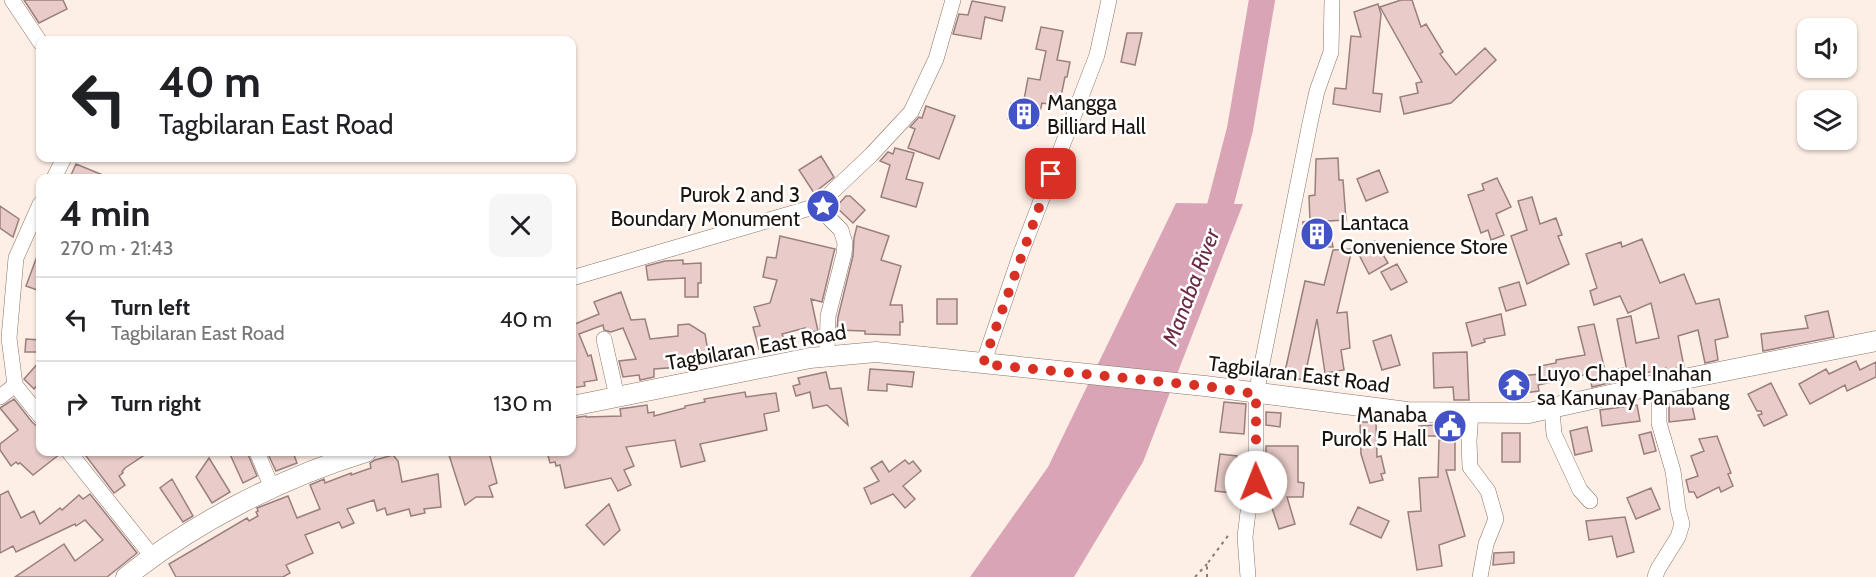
<!DOCTYPE html>
<html lang="en">
<head>
<meta charset="utf-8">
<style>
  body { margin:0; font-family:Cabin,sans-serif; background:#f6f6f6; color:#202124; height:100vh; display:flex; flex-direction:column; font-size:22px; white-space:nowrap }
  * { box-sizing:border-box; margin:0 }
  p { font-size:20px; color:#757577 }
  .icon { flex:none; width:33px; height:33px; fill:none; stroke:currentColor; stroke-width:2; stroke-linecap:round; stroke-linejoin:round }
  .map { position:relative; flex:1; overflow:hidden }
  .drawer { position:absolute; left:36px; top:174px; width:540px; height:282px; display:flex; flex-direction:column; background:#fff; border-radius:12px; box-shadow:0 2px 4px #0004 }
  .drawer>* { flex:none }
  .top-card { position:absolute; left:36px; top:36px; width:540px; height:126px; border-radius:12px; box-shadow:0 2px 4px #0004; background:#fff; color:#202124; overflow:hidden }
  .buttons { position:absolute; left:1797px; top:18px; display:grid; gap:12px }
  .buttons a { display:grid; place-items:center; width:60px; height:60px; border-radius:12px; background:#fff; box-shadow:0 2px 4px #0004; font-size:30px }
  .pin { position:absolute; display:grid; place-items:center; width:51px; height:51px; color:#fff; margin:-26px; border-radius:12px; box-shadow:0 3px 9px #0006 }
  .me { position:absolute; width:66px; margin:-33px; rotate:359deg; stroke-linejoin:round; filter:drop-shadow(0 0 4px #0008) }
  .turn { display:flex; align-items:center; gap:21px; height:126px; padding:0 24px; font-size:27px }
  .turn .icon { width:78px; height:78px; stroke-width:2.5 }
  .turn b { display:block; font-size:42px; line-height:51px }
  .round { display:grid; place-items:center; flex:none; width:63px; height:63px; border-radius:12px; background:#f6f6f6 }
  .headline { display:flex; align-items:center; justify-content:space-between; height:102px; padding:0 24px }
  h1 { font-size:36px; font-weight:700; line-height:45px }
  ul { padding:0; list-style:none }
  li { display:flex; align-items:center; gap:18px; height:84px; padding:0 24px; border-top:2px solid #e0e0e0 }
  li div { flex:1 }
  li b { display:block; font-size:22px }
  li em { font-style:normal }
  .map>svg:first-child { display:block }
  .water { fill:#daa4b7 }
  .lines { fill:none; stroke-linecap:round; stroke-linejoin:round }
  .river { stroke:#daa4b7; stroke-width:26 }
  .building { fill:#e9ccc9; stroke:#997f7d; stroke-width:1.5 }
  .minor-casing { stroke:#887367; stroke-width:16 }
  .major-casing { stroke:#887367; stroke-width:21 }
  .path { stroke:#857a74; stroke-width:2; stroke-dasharray:3 4.5; stroke-linecap:butt }
  .minor { stroke:#fff; stroke-width:15 }
  .major { stroke:#fff; stroke-width:20 }
  .route { stroke:#d93025; stroke-width:10; stroke-dasharray:0 18 }
  .labels { text-anchor:middle; dominant-baseline:central; stroke-width:5; stroke-linejoin:round; paint-order:stroke }
  .poi-label { font-size:21px; fill:#1b130e; stroke:#fff; text-anchor:start }
  .street-label { font-size:21px; fill:#1b130e; stroke:#fff }
  .water-label { font-size:22px; font-style:italic; fill:#6b2a45; stroke:#fff }
</style>
</head>
<body>
<div class="map">
<svg width="1876" height="577" viewBox="0 0 1876 577">
  <rect width="100%" height="100%" fill="#fdefe6"/>
  <path class="water" d="M1176 203 1243 204 1143 462 1074 577H970L1048 467Z"/>
  <g class="lines">
    <path class="river" d="M1212 237 1240 129 1262 0"/>
  </g>
  <path class="building" d="M24 0H63L67 9 39 23Z
    M1401 0H1412L1421 27 1426 24 1443 52 1440 54 1456 75 1485 48 1496 60 1451 103 1404 114 1400 97 1418 93 1416 83 1422 82 1380 7Z
    M972 1 1005 7 1002 21 985 17 981 39 953 34 959 14 968 15Z
    M1378 4 1381 14 1373 93 1382 94 1380 112 1333 104 1335 88 1346 89 1351 36 1361 37 1354 12Z
    M1041 27 1063 31 1057 60 1070 62 1067 77H1065L1059 106 1042 103 1037 125 1008 119 1011 103 1023 105 1028 78 1040 80 1046 51 1036 49Z
    M1127 33H1142L1135 65 1121 62Z
    M926 106 955 116 939 159 908 148 915 129 910 127 919 117 922 118Z
    M895 148 914 153 906 179 923 183 916 207 881 197 890 165 880 161 888 152 893 154Z
    M821 156 834 177 814 193 799 170Z
    M1338 158 1339 180H1343L1346 220 1328 221 1333 247 1309 246V242H1303V222L1310 221 1309 196 1315 195 1316 159Z
    M76 164 110 178H78L71 175Z
    M1379 170 1388 192 1366 201 1357 179Z
    M1497 178 1511 207 1496 214 1504 235 1491 240 1488 230 1481 233 1468 195 1484 190 1482 184Z
    M846 196H850L865 210 853 223 836 207Z
    M1532 197 1540 224 1556 218 1562 235 1558 236 1569 264 1527 284 1511 236 1527 230 1518 201Z
    M0 206 19 219 13 237 0 228Z
    M857 226 889 236 881 260 901 266 890 305H902L903 322H900V335L865 334V331L837 330 838 317 853 256 854 238Z
    M780 236 835 249 834 252 822 302 811 299 818 331 806 333 805 328 782 334 785 341 759 349 753 327 760 326 754 307 770 303 777 280 763 277 767 257 776 258Z
    M1642 239 1660 283 1684 274 1696 304 1719 299 1728 337 1715 340 1718 360 1705 363 1698 330 1678 336 1684 367 1667 370 1666 368 1628 377 1617 319 1631 316 1636 343 1659 338 1651 303 1628 313 1620 296 1594 305 1590 291 1597 288 1586 254 1621 242 1622 247Z
    M1375 241 1388 263 1369 274 1357 251Z
    M1352 249 1337 313 1347 312 1350 348 1341 350 1344 370 1325 373 1317 319 1304 380 1284 376 1305 281 1324 285 1333 250Z
    M39 251 40 252V291L26 286Z
    M683 260V264L701 263V283H698V297H685V278L648 280 646 266 665 261Z
    M1397 264 1407 282 1391 290 1381 272Z
    M1519 282 1526 305 1506 311 1499 288Z
    M621 292 631 320 645 319 650 339 678 336V325L689 324 705 334 709 357 680 363 681 367 654 369V377L640 380 639 375 623 377 619 361 636 359 623 328 611 332 604 330 603 325 579 334 588 356 591 355 597 380 584 382 585 386 572 388V317L575 324 599 314 594 302Z
    M937 299H957V324H937Z
    M1828 311 1834 337 1763 351 1761 334 1808 328 1805 316Z
    M1501 314 1505 335 1484 339 1485 342 1472 346 1466 323Z
    M1594 324 1605 371 1623 368 1625 379 1592 387 1589 374 1538 385 1539 391 1510 395 1507 377 1541 374 1540 366 1556 363V360L1585 355 1578 327Z
    M1391 335 1400 365 1382 370 1373 341Z
    M26 339 40 340V352H25Z
    M1467 352 1469 400H1454L1453 387 1434 388 1433 353Z
    M40 361V382L34 389 24 379Z
    M1856 361 1860 370 1876 362V377L1847 391 1845 385 1810 404 1799 384 1826 369 1829 374Z
    M870 369 914 372 912 387 887 384V391L868 390Z
    M826 372 830 389 841 388 848 425 827 405 813 408 810 392 796 396 793 386 800 384 798 378Z
    M1771 383 1787 415 1764 426 1758 415 1762 414 1761 411H1757L1748 394Z
    M745 392 746 397 776 393 779 411 764 414 767 430 700 444 705 461 681 467 675 440 626 447 634 466 624 470 631 485 618 491 611 478 565 488 560 465 556 466 555 462 550 463 547 452H572V418L586 416V417L621 416 620 409 647 405 648 413 654 412V416L685 408V406L705 402 704 399Z
    M14 399 32 422 40 429V452H60V454L33 475 20 463 18 464 16 462 11 466 0 450V444L18 430 0 408Z
    M1691 401 1695 419 1669 422V404Z
    M1224 402 1246 404 1244 434 1220 432Z
    M1637 405 1640 421 1602 426 1600 410Z
    M1266 412 1281 413 1280 427 1266 425Z
    M1360 422H1376L1377 457 1381 456 1385 473 1381 474 1383 480 1370 483 1361 454Z
    M1438 425V436H1419V426Z
    M1587 427 1592 451 1575 455 1570 431Z
    M1651 432 1656 451 1644 454 1639 435Z
    M1502 433H1520V462H1502Z
    M1717 436 1731 473 1728 474 1733 486 1721 492 1719 487 1697 498 1694 492H1689L1686 480 1698 476 1691 456 1704 451 1699 439Z
    M1439 440H1455V470H1446L1465 536 1439 545 1442 566 1417 570 1408 512 1421 511 1419 478 1438 477Z
    M1266 446H1298V482L1304 483 1303 497H1287L1295 524 1279 529 1269 499H1266Z
    M83 452H149L125 468 122 472 123 473 119 476 125 485 114 493Z
    M229 452H247L257 476 243 483Z
    M267 452H293L297 463 276 471Z
    M448 452H489L497 483 489 486 493 497H476L465 505Z
    M1220 454 1237 456 1232 493 1215 491Z
    M393 455 398 461 402 482 438 474 441 507 424 509 425 513 411 516 409 509 387 515 385 508 377 511 374 500 347 509 354 523 342 528 339 522 305 535 313 553 286 565 290 573 283 577H176L169 564 247 518 249 521 258 516 256 512 258 511 257 508 288 496 297 518 320 509 310 485 324 479 325 483 351 473V475L371 468 370 463 375 460Z
    M209 458 230 492 212 503 196 477Z
    M905 460 909 464 913 461 921 471 903 486 915 499 905 508 893 494 871 504 864 488 879 481 871 468 882 461 889 472Z
    M172 479 193 516 183 522 160 488Z
    M1651 488 1660 509 1636 519 1627 498Z
    M8 491 21 518 34 511 40 524 60 508 62 510 79 495 83 499 90 494 137 553 107 577H15L64 544 75 561 103 540 85 520 76 526 75 524 16 552 13 546 0 553V495Z
    M609 504 620 530 604 545 586 525Z
    M1358 507 1389 521 1381 538 1350 524Z
    M1625 517 1634 552 1617 557 1612 536 1589 540 1586 521Z
    M1514 552V563L1493 565 1494 553Z"/>
  <g class="lines">
    <g class="minor-casing">
      <path id="minor" d="M12 0 40 42
        M54 178 64 158
        M817 206 841 230 845 243 844 254 828 316 827 357
        M572 278 817 206 871 155 911 112 936 59 953 0
        M604 339 617 397
        M983 364 1021 253 1097 55 1109 0
        M15 385 9 338 16 258 40 204
        M15 385 40 416
        M0 397 15 385
        M1552 409 1554 434 1580 490 1590 501
        M1471 412 1469 441 1470 467 1488 491 1496 519 1486 544 1480 577
        M69 452 152 556
        M257 452 272 488
        M1248 577 1245 537 1248 512 1254 498 1256 482V394L1310 123 1317 91 1331 52 1332 0
        M1655 577 1658 569 1678 537 1682 524 1678 509 1673 471 1659 423V384"/>
    </g>
    <g class="major-casing">
      <path id="major" d="M572 406 810 358 876 352 1205 386 1407 412 1529 413 1659 384 1876 341
        M126 577C195 522 281 478 366 452"/>
    </g>
    <path class="path" d="M1195 577 1207 564
      M1207 577V564L1230 533"/>
    <use href="#minor" class="minor"/>
    <use href="#major" class="major"/>
  </g>
  <g class="lines">
    <path class="route" d="M1051 174 983 364 1205 386 1256 394V482"/>
  </g>
  <defs>
    <g id="building-disc" transform="scale(1.725)"><circle r="9.5" fill="#4452c7" stroke="#fff"/><path d="M-4-6H4V6H1V3H-1V6H-4ZM-2.5-4.3h1.7v1.8h-1.7ZM.8-4.3h1.7v1.8H.8ZM-2.5-1h1.7V.8h-1.7ZM.8-1h1.7V.8H.8Z" fill="#fff"/></g>
    <g id="sight-disc" transform="scale(1.725)"><circle r="9.5" fill="#4452c7" stroke="#fff"/><path d="M0-6L1.8-2.2L6-1.7L2.9 1.2L3.7 5.4L0 3.3L-3.7 5.4L-2.9 1.2L-6-1.7L-1.8-2.2Z" fill="#fff"/></g>
    <g id="temple-disc" transform="scale(1.725)"><circle r="9.5" fill="#4452c7" stroke="#fff"/><path d="M0-6L5-2H3V0L6.5 2.5H4V6H1.5V3h-3V6H-4V2.5H-6.5L-3 0V-2H-5Z" fill="#fff"/></g>
    <g id="civic-disc" transform="scale(1.725)"><circle r="9.5" fill="#4452c7" stroke="#fff"/><path d="M-.6-6.5H3V-4.5H.6V-3L4-1V1h2V6H-6V1h2V-1L-.6-3ZM-1.2 2.5V6h2.4V2.5Z" fill="#fff"/></g>
  </defs>
  <g fill-rule="evenodd">
    <use href="#building-disc" x="1024" y="114"/>
    <use href="#sight-disc" x="823" y="206"/>
    <use href="#building-disc" x="1317" y="234"/>
    <use href="#temple-disc" x="1514" y="385"/>
    <use href="#civic-disc" x="1450" y="426"/>
  </g>
  <g class="labels">
    <g class="poi-label">
      <text x="1047" y="102">Mangga<tspan x="1047" dy="24">Billiard Hall</tspan></text>
      <text x="800" y="194" text-anchor="end">Purok 2 and 3<tspan x="800" dy="24">Boundary Monument</tspan></text>
      <text x="1340" y="222">Lantaca<tspan x="1340" dy="24">Convenience Store</tspan></text>
      <text x="1537" y="373">Luyo Chapel Inahan<tspan x="1537" dy="24">sa Kanunay Panabang</tspan></text>
      <text x="1427" y="414" text-anchor="end">Manaba<tspan x="1427" dy="24">Purok 5 Hall</tspan></text>
    </g>
    <g class="street-label">
      <text transform="translate(756 347) rotate(-10)">Tagbilaran East Road</text>
      <text transform="translate(1299 374) rotate(7)">Tagbilaran East Road</text>
    </g>
    <g class="water-label">
      <text transform="translate(1191 287) rotate(-69)">Manaba River</text>
    </g>
  </g>
</svg>
<div class="buttons">
<a><svg class="icon" aria-label="sound" viewBox="0 0 24 24"><path d="M4 9h4l5-4v14l-5-4H4zM17 9q2 3 0 6"/></svg></a>
<a><svg class="icon" aria-label="layers" viewBox="0 0 24 24"><path d="M12 4l9 5-9 5-9-5zM3 14l9 5 9-5"/></svg></a>
</div>
<div class="pin" style="left:1051px;top:174px;background:#d93025"><svg class="icon" aria-label="arrive" viewBox="0 0 24 24"><path d="M6 21V4h12l-3 4 3 4H6"/></svg></div>
<svg class="me" style="left:1256px;top:482px" viewBox="-20 -20 40 40"><circle r="19" fill="#fff"/><path d="M0-13L10 11 0 6-10 11z" fill="#d93025"/></svg>
<div class="top-card">
<div class="turn"><svg class="icon" aria-label="left" viewBox="0 0 24 24"><path d="M17 20v-9H6M10 6l-5 5 5 5"/></svg><div><b>40 m</b>Tagbilaran East Road</div></div>
</div>
<section class="drawer">
<div class="headline"><div><h1>4 min</h1><p>270 m · 21:43</p></div><a class="round"><svg class="icon" aria-label="close" viewBox="0 0 24 24"><path d="M6 6l12 12M18 6L6 18"/></svg></a></div>
<ul>
<li><svg class="icon" aria-label="left" viewBox="0 0 24 24"><path d="M17 20v-9H6M10 6l-5 5 5 5"/></svg><div><b>Turn left</b><p>Tagbilaran East Road</p></div><em>40 m</em></li>
<li><svg class="icon" aria-label="right" viewBox="0 0 24 24"><path d="M7 20v-9h11M14 6l5 5-5 5"/></svg><div><b>Turn right</b></div><em>130 m</em></li>
</ul>
</section>
</div>
</body>
</html>
